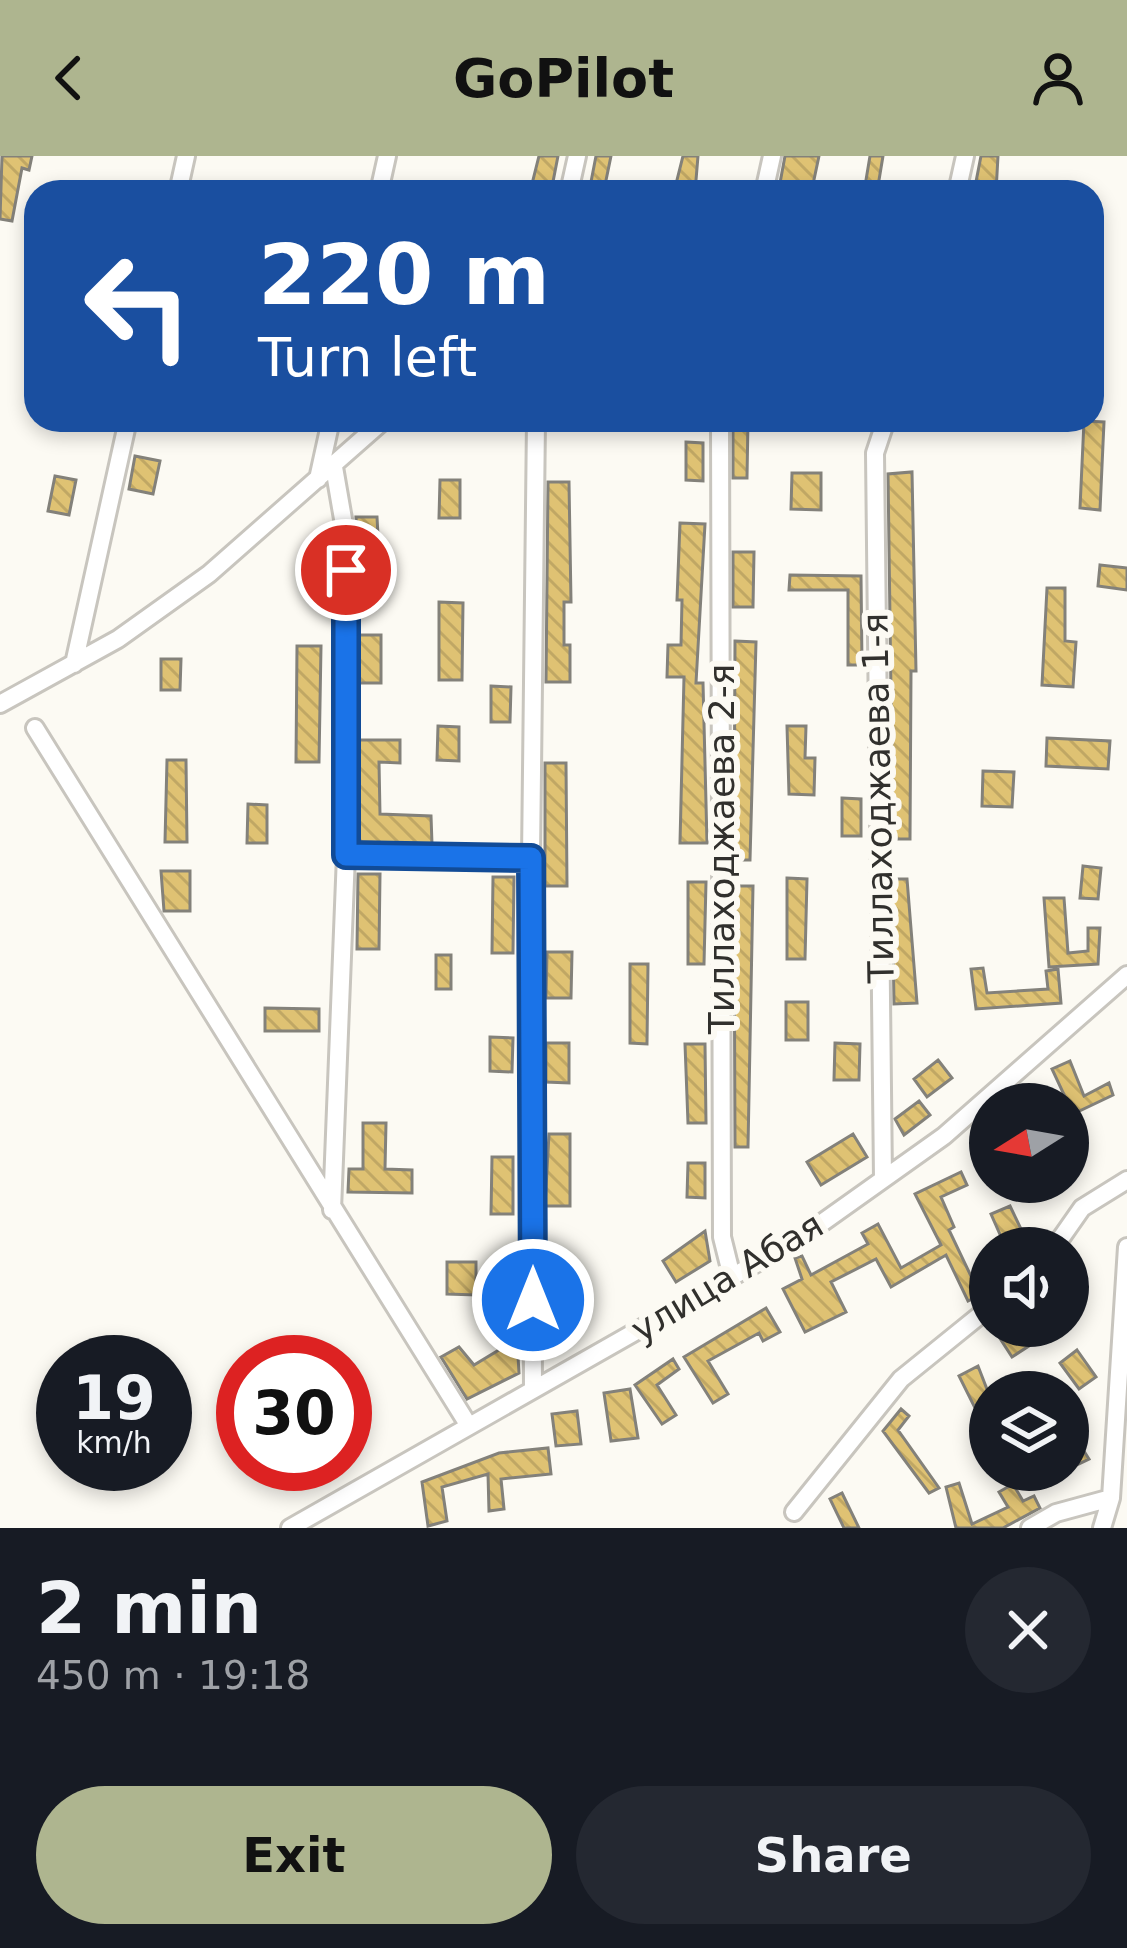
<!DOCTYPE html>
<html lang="en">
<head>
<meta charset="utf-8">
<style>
  body { margin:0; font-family:"DejaVu Sans",sans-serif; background:#242831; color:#f1f3f6; height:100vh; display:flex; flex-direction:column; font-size:45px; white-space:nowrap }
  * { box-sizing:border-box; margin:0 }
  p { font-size:39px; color:#9ea1a6 }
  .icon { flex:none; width:66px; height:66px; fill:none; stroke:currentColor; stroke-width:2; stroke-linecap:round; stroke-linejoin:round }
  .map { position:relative; height:1372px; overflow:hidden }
  .drawer { display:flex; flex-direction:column; background:#171b24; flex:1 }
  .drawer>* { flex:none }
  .guide { position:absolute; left:24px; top:24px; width:1080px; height:252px; border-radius:36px; box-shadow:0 6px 18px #0003; background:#1a4fa0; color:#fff; overflow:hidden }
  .needle { width:78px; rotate:259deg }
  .buttons { position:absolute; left:969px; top:927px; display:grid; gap:24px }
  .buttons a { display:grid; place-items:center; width:120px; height:120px; border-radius:50%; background:#171b24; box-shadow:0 6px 18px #0003; font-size:60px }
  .speed { position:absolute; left:36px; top:1179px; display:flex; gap:24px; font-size:60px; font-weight:700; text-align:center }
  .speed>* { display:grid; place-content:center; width:156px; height:156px; border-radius:50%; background:#171b24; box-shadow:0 6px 18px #0003; line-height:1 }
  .speed small { font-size:30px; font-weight:400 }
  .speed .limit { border:18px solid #d22; background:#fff; color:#111 }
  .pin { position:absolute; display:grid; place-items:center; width:102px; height:102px; color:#fff; margin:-51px; border:6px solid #fff; border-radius:50%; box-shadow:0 3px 12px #0007 }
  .me { position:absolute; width:132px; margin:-66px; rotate:0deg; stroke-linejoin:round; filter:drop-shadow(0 0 9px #0008) }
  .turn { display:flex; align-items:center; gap:42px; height:252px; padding:0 36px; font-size:54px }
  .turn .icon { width:156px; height:156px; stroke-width:2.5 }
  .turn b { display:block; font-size:84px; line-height:102px }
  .round { display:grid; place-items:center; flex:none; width:126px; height:126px; border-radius:63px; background:#242831 }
  .head { display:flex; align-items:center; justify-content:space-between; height:204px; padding:0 36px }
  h1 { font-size:72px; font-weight:600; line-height:90px }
  .primary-button { display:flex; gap:24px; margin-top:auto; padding:24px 36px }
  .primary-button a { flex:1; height:138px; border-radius:72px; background:#aeb58f; color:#111; font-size:48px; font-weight:600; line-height:138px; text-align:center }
  .primary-button a+a { background:#242831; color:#f1f3f6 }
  header { display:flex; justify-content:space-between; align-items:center; height:156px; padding:0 36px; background:#aeb58f; color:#111; font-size:54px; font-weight:600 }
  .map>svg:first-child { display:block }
  .building { fill:url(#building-back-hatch); stroke:#83817a; stroke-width:3 }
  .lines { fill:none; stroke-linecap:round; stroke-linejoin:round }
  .minor-casing { stroke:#c8c5be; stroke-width:22 }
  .minor { stroke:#fff; stroke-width:16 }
  .route-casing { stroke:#114b97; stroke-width:30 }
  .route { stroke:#1a73e8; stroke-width:21 }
  .labels { text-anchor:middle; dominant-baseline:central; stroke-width:12; stroke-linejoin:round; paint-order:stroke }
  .street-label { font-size:36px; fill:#31302d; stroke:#fcfaf3 }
</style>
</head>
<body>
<header><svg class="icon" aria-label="back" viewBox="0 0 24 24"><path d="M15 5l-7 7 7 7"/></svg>GoPilot<svg class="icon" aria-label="person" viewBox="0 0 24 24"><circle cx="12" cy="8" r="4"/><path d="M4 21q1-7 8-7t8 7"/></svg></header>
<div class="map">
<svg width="1127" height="1372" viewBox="0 0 1127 1372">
  <defs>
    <pattern id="building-back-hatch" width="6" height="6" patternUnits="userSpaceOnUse" patternTransform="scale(3)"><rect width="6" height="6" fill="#dfc273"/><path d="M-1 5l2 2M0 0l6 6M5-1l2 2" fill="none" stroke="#c0a764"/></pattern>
  </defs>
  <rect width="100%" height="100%" fill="#fcfaf3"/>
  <path class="building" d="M2 0H32L29 14 22 12 12 65 0 63Z
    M539 0H558L551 36H530Z
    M596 0H611L604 34 590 31Z
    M683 0H698L695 36H674Z
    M785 0H819L812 33 780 27Z
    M870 0H883L877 36H864Z
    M981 0H998L996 36H974Z
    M733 264H748L747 322H733Z
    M1084 265 1104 266 1100 354 1080 352Z
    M686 286 703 287V325L686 324Z
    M135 300 160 305 153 338 129 333Z
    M912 316 916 515H911L910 683H893L888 318Z
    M792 317H821V354L791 353Z
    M55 320 76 324 69 359 48 355Z
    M440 324H460V362H439Z
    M548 326H569L571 446H564V489H570V526H546Z
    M356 361H377L381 437H360Z
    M680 367 705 368 696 527H703L707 687H680L684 521H667L668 489H681L682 444H677Z
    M733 396H754L753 451H733Z
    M1100 409 1127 412V434L1098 430Z
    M790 419 861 420 862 509H848V434H789Z
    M1047 432H1065V485L1076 486 1073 531 1042 529Z
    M439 446 463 447 462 524H439Z
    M359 479H381V527H359Z
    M735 485 756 486 750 704H734Z
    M297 490H321L319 606H296Z
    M161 503H181L180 534H161Z
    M491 530 511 531 510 566H491Z
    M438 570 459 571V605L437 604Z
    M787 570H806L805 602H815L814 639 789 638Z
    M1047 582 1110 585 1108 613 1046 610Z
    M359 584H400V607L379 606 380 658 431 660 432 688 359 686Z
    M167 604H186L187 686H165Z
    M545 607H566L567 730H545Z
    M983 615 1014 616 1012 651 982 650Z
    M842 642 861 643V680H842Z
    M248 648 267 649V687H247Z
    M1083 710 1101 712 1098 743 1080 742Z
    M161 715H190V755H164Z
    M358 718H380L379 793H357Z
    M493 721H514L513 797H492Z
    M787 722 807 723 805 803H787Z
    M892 723H907L917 847 894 848Z
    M688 726H706L704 808H688Z
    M734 730H753L748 991H735Z
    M1044 742H1064L1068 797 1088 795V772H1100L1098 808 1049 811Z
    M547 796H572L571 842H546Z
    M436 799H451V833H436Z
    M630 808H648L647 888 630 887Z
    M983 812 987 837 1048 833 1046 815 1058 813 1061 847 976 853 971 813Z
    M786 846H808V884H786Z
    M265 852 319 853V875H265Z
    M490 881 513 882 512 916 490 915Z
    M546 887H569V927L546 926Z
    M835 887 860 888 859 924H834Z
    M685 888H705L706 967H688Z
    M938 904 952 922 927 941 914 923Z
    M1070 905 1084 940 1109 927 1113 939 1073 958 1052 913Z
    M919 945 930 959 904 979 895 963Z
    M363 967H386L385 1013 412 1014V1037L348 1036 349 1013H363Z
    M549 978H570V1050H545Z
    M853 978 867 1001 821 1029 807 1006Z
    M492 1001H513V1058H491Z
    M688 1007H705V1042L687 1041Z
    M961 1016 967 1029 941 1041 954 1071 949 1074 980 1139 968 1145 946 1099 891 1131 876 1103 831 1126 846 1156 805 1176 783 1133 802 1123 795 1102 802 1100 811 1119 868 1088 862 1077 878 1068 901 1112 941 1089 915 1038Z
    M1010 1050 1030 1092H1006L991 1058Z
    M705 1075 710 1105 676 1126 663 1105Z
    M447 1106H476V1139L447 1138Z
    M1075 1115 1080 1157 1068 1158V1116Z
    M545 1135 569 1136V1163H545Z
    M766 1152 780 1176 763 1185 759 1177 708 1205 728 1238 713 1247 684 1201Z
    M992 1170H1025L1035 1186 1012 1201Z
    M517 1183 519 1217 467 1243 441 1201 459 1191 474 1209Z
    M1077 1194 1096 1221 1079 1233 1060 1207Z
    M673 1203 679 1213 657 1229 676 1259 662 1268 635 1229Z
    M978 1210 990 1241 974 1250 959 1220Z
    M630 1233 638 1282 611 1285 604 1237Z
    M901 1253 909 1260 898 1274 939 1332 929 1337 883 1275Z
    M577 1255 581 1288 556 1290 552 1258Z
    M548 1292 551 1318 501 1323 504 1353 489 1355 488 1318 442 1331 447 1365 428 1370 422 1326 499 1297Z
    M1082 1292 1089 1303 1068 1313V1296Z
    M959 1327 972 1368 1008 1351 999 1336 1013 1328 1023 1345 1034 1340 1040 1352 1003 1372H956L946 1331Z
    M842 1337 859 1372H844L830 1343Z"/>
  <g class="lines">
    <g class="minor-casing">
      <path id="minor" d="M178 36 186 0
        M379 36 387 0
        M569 36 577 0
        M764 36 772 0
        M957 36 965 0
        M720 264 722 1081 732 1121
        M318 323 331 264
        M74 508 128 264
        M0 548 118 483 209 418 384 264
        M35 572 469 1270
        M346 699 531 702
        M883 1023 875 297 886 264
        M332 1054 346 699 347 386 334 311
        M1054 1092 1082 1052 1127 1024
        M533 1233 531 702 536 264
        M794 1356 901 1223 990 1151
        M290 1372 802 1081 944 980 1127 819
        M1030 1372 1056 1357 1111 1342
        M1102 1372 1111 1342 1127 1091"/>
    </g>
    <use href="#minor" class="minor"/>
  </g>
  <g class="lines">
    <g class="route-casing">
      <path id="route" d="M346 414V699L531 702 533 1144"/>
    </g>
    <use href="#route" class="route"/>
  </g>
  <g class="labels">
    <g class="street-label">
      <text transform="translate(878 642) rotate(-91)">Тиллаходжаева 1-я</text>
      <text transform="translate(721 693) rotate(-90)">Тиллаходжаева 2-я</text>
      <text transform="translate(727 1121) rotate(-31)">улица Абая</text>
    </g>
  </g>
</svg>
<div class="buttons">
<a><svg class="needle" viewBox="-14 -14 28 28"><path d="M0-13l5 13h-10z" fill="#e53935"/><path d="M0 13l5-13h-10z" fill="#9ea1a6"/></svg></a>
<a><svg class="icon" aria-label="sound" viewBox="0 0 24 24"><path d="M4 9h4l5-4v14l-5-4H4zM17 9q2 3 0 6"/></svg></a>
<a><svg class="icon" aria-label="layers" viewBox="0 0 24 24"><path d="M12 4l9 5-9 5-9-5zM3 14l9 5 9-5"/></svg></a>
</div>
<div class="speed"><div>19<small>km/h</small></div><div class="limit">30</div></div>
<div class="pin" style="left:346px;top:414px;background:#d93025"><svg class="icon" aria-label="arrive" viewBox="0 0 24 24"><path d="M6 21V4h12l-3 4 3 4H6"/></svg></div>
<svg class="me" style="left:533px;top:1144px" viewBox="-20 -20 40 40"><circle r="17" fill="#1a73e8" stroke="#fff" stroke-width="3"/><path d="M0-11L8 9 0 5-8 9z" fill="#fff"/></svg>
<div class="guide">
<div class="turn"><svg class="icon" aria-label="left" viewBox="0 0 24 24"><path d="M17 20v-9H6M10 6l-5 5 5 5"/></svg><div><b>220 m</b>Turn left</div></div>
</div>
</div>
<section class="drawer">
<div class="head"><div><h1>2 min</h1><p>450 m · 19:18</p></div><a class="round"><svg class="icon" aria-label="close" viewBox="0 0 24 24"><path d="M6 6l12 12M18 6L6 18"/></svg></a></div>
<div class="primary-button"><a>Exit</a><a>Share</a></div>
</section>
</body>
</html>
